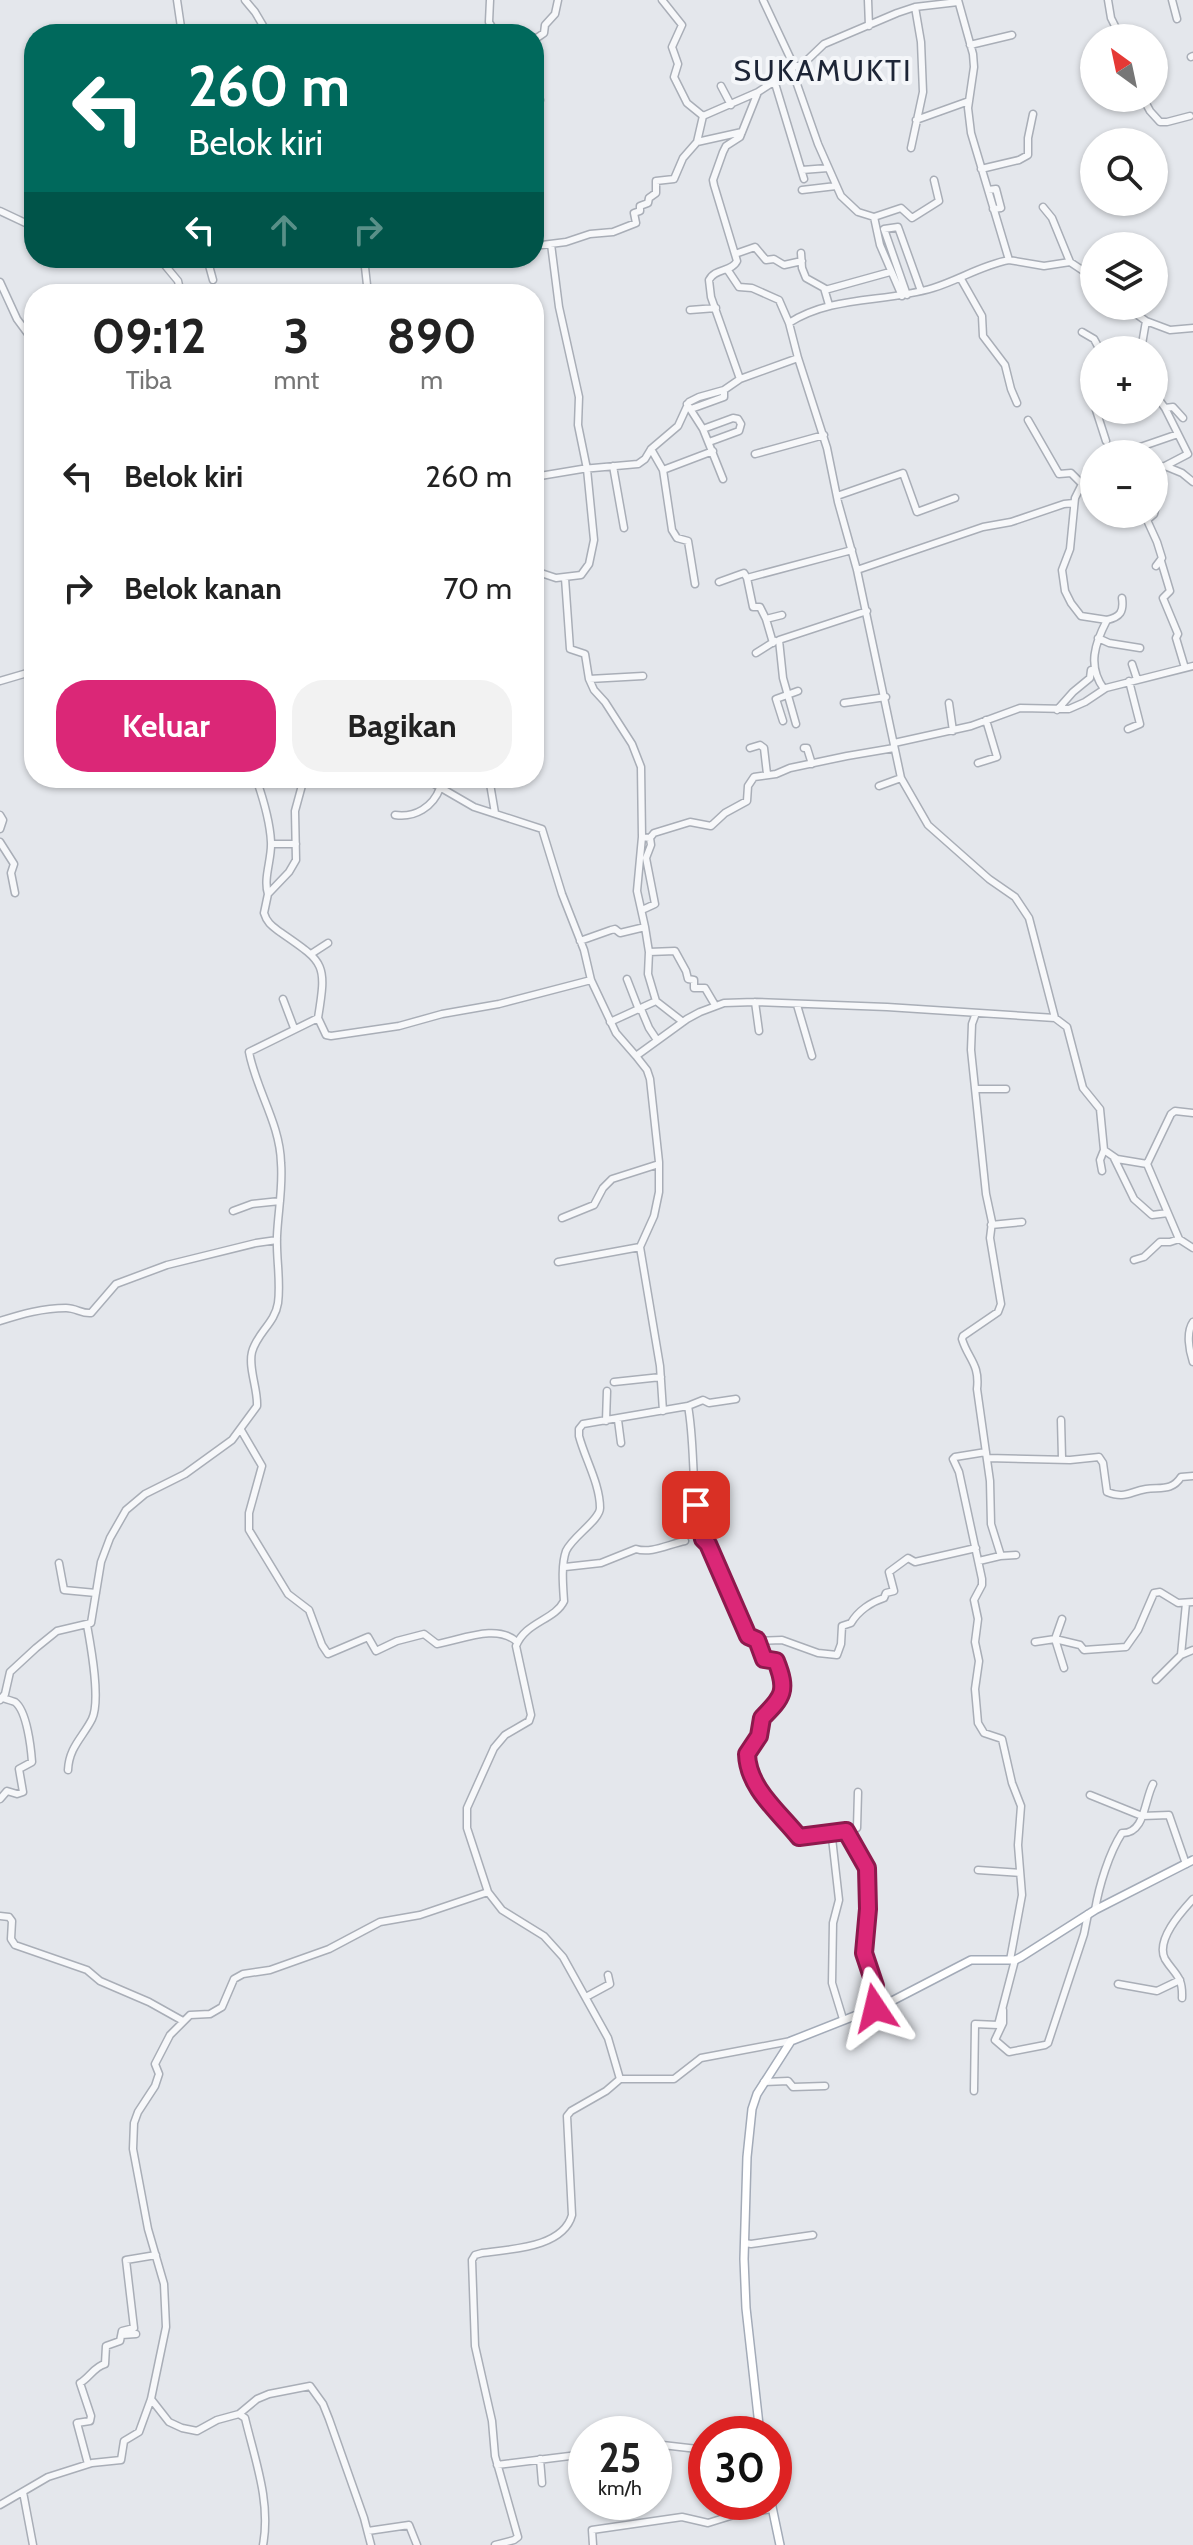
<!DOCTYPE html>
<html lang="id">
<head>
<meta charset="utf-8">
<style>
  body { margin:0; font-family:Cabin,sans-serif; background:#f2f2f2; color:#222; height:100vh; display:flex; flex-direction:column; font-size:30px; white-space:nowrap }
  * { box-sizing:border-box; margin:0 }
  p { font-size:26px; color:#767676 }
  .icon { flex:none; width:44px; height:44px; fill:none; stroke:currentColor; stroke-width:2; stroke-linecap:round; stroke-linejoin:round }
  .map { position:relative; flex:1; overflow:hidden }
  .panel { position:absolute; left:24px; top:284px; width:520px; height:504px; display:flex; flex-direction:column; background:#fff; border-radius:32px; box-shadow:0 2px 6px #0004 }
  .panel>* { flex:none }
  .hud { position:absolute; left:24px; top:24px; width:520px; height:244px; border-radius:32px; box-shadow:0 2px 6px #0004; background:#00695c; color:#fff; overflow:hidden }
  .needle { width:52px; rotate:327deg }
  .buttons { position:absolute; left:1080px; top:24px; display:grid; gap:16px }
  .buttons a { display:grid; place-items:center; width:88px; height:88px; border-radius:50%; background:#fff; box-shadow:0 2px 6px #0004; font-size:40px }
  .speed { position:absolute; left:568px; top:2416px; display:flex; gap:16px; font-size:40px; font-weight:700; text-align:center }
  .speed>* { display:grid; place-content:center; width:104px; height:104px; border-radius:50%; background:#fff; box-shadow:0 2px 6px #0004; line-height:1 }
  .speed small { font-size:20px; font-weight:400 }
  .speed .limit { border:12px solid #d22; background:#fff; color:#111 }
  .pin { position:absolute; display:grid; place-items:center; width:68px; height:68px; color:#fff; margin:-34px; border-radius:16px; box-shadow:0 4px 12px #0006 }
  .me { position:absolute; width:88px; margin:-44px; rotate:350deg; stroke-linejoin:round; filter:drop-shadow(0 0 6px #0008) }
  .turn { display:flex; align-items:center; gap:28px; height:168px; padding:0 32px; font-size:36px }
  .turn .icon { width:104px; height:104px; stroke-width:2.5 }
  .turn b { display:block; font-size:56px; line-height:68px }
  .lanes { display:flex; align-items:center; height:76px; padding:0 32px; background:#0003; justify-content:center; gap:40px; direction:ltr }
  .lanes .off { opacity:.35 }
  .eta { display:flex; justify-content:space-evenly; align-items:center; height:136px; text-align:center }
  .eta b { font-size:48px; font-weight:700; line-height:56px }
  .primary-button { display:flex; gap:16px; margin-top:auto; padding:16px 32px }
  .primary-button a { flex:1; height:92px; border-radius:32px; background:#db2777; color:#fff; font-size:32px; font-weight:700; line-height:92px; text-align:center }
  .primary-button a+a { background:#f2f2f2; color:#222 }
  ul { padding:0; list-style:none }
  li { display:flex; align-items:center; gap:24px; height:112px; padding:0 32px }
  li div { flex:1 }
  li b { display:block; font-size:30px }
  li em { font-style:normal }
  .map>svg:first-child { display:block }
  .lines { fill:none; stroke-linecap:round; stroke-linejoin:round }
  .minor-casing { stroke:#a9aeb7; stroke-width:9 }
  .major-casing { stroke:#a3abb8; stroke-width:10 }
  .minor { stroke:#f7f8fa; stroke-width:6 }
  .major { stroke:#fff; stroke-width:7 }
  .route-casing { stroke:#8e194d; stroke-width:20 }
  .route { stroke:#db2777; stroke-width:14 }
  .labels { text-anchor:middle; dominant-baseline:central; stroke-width:8; stroke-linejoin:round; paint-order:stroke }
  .quarter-label { font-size:30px; letter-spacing:2px; fill:#1d2536; stroke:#f4f6f9 }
</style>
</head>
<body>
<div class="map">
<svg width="1193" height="2545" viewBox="0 0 1193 2545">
  <rect width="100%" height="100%" fill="#e4e7ec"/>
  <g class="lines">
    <g class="minor-casing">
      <path id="minor" d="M177 0 182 34
        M245 0 255 12 268 34
        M490 0 489 22 496 34
        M763 0 794 66
        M868 0 869 26
        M1108 0 1111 18 1121 38
        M1172 0 1177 19
        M534 40 544 33 545 25 555 14 558 0
        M970 45 1012 35
        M1191 57 1193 56
        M792 70 818 144 841 196 858 212 874 217 901 208 912 218 939 201 934 180
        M774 80 804 179
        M534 81 540 100 534 118
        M721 86 731 105
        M1143 98 1150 111 1160 122H1167L1190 116
        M703 116 758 92
        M916 120 969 101
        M697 142 742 132
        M911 148 923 92 921 42 915 7
        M981 169 1019 160 1028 155V138L1033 114
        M802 170 828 168
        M802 190 836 186
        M988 190 996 189 1001 208 993 209
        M1043 207 1052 218 1070 262
        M0 211 34 227
        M874 217 880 245 902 296
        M534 246 566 242 590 234 613 232 636 223 634 213 640 211V206L648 203 649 198 656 193V181L674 179 683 158 697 142 703 116 687 103 674 77 678 64 672 47 682 25 662 0
        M801 253 802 268 806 278 824 288 829 305
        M735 254 755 247 766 260 774 259 784 265 802 261
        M159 258 178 281 181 294
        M207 258 213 280
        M364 258 368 294
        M411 258 420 263 435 258
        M1009 260 1044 266 1070 262 1094 278
        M727 269 739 287 752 288 779 300 789 323
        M961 279 982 316 983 336 1005 365 1011 389 1017 403
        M0 282 17 319 34 342
        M825 290 890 272
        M907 295 884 229 898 227 921 291
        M1125 306 1146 321 1141 350
        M690 310 716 308
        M1146 321 1170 330 1193 328
        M1082 332 1094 339 1100 350
        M798 358 827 448 838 502 857 570 901 778 928 825 989 879 1015 897 1029 918 1055 1018
        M740 379 711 297 709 280C715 268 732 272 737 261L714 185 713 180 723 152 726 146 740 137 758 92 792 70 794 66H801L824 44 897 13 915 7 958 2
        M1154 393 1165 408 1173 407 1183 418
        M1094 399V400
        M687 404 703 429 723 479
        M691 409 724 397V390
        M1096 410 1106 441
        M1028 420 1059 474 1071 473 1082 484 1075 498 1070 549 1062 570 1065 591 1071 603 1081 616 1107 620
        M703 429 733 418 738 419 741 424 739 431 709 442
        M651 449 663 470 672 530 677 538 688 541 695 584
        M755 454 824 435
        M1120 454 1178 434
        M613 466 624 528
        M1165 466 1182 473 1193 482
        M1154 467 1165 466 1188 454 1165 408
        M663 470 713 451
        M534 477 582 469 638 464 645 459 651 449 678 426 689 402 699 397 724 390 740 379 798 358 789 323C833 295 884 303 933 288 959 280 982 265 1009 260L971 133 968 108 974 67 973 54 958 0
        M1082 488 1094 482
        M837 496 903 473 917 512 955 498
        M534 501 539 570 541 573 556 578 581 575 589 564 594 540 587 469 578 425 579 397 559 307 551 244
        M1154 514 1147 520 1157 542 1162 558 1156 566
        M1154 514 1161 486 1159 468
        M1161 561 1170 591 1163 598 1178 634 1176 638 1185 668
        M857 570 983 527 1011 522 1064 504 1074 503
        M565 578 570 649 585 654 589 679
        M719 582 744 573 747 578
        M766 619 760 607H753L747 578 852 550
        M1098 638 1109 643 1140 648
        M773 643 766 619 782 615
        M756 653 775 641
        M1132 664 1137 679
        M643 676 589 679 594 690 605 702 632 744 641 767 642 837 637 891 645 927
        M0 681 34 671
        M1104 689C1087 666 1095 643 1107 620 1120 617 1124 612 1122 598
        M844 703 886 697
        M949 703 953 731
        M1057 710 1073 692 1090 678 1091 670
        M783 721 776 699 798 691
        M796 724 783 678 779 640 867 611
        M1128 729 1140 724 1129 681
        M894 743 971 726 1020 708 1069 709 1085 702 1106 688 1193 666
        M750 748 760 745 764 748 767 774
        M804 748H807L812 764
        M978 763 997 757 986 720
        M256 778C263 798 270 821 271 842 272 859 263 878 268 894
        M424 778 474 807 542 829 562 894 584 950 591 980 616 1033 636 1056 647 1070 650 1079 659 1162V1192L654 1216 640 1247 660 1366 663 1411
        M489 778 495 813
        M879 786 901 778
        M0 815 3 820 0 829
        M395 815C415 818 433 807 440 788
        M642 837 650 838 654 833 690 822 711 826 725 813 747 801 748 786 754 777 776 774 790 768 847 756 894 748
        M0 842 14 864 11 873 15 893
        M271 844H296
        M642 910 655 904 646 858 651 845 650 838
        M580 941 611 930 615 929 620 933 645 927 649 952 675 951 686 971 688 979 694 980V988H705L715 1005
        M649 952 648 974 656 1001
        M311 954 328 943
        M627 979 639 1010
        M283 999 294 1028
        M755 1002 759 1031
        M797 1005 812 1056
        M641 1009 649 1028 657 1040
        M976 1013 972 1024 971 1050 986 1194 992 1222 990 1238 1001 1304 998 1312 963 1336 962 1339C968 1359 980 1364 977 1389L990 1481 991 1524 1001 1556
        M318 1018 326 1035 331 1036 399 1026 442 1014 499 1004 591 980
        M610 1022 656 1001 683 1022
        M636 1056 687 1019 700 1012 724 1003 755 1002 887 1007 1055 1018 1067 1027 1083 1088 1100 1109 1104 1150 1117 1159 1147 1164 1179 1239 1193 1248
        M976 1089H1006
        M1114 1158 1134 1199 1152 1215 1168 1213
        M1147 1164 1171 1114 1175 1111 1193 1113
        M1102 1171 1100 1160 1104 1150
        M233 1211 252 1204 280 1201
        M562 1218 594 1205 603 1188 612 1179 659 1164
        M991 1225 1022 1222
        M1134 1260 1144 1257 1160 1242H1170L1179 1239
        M558 1262 640 1247
        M0 1321C22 1314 43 1308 66 1308 76 1308 82 1314 91 1313L116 1284 167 1265 256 1243 277 1240
        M1193 1322C1186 1332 1189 1350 1193 1362
        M614 1382 661 1377
        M688 1406 703 1400 709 1403 736 1399
        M618 1420 621 1443
        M1061 1420 1062 1458
        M606 1421 607 1391
        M241 1430 262 1466 249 1513V1530L288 1594 309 1610 322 1645 328 1654 368 1637 376 1651 397 1641 424 1634 437 1644C461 1640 497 1623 517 1642
        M986 1452 955 1457 953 1459 959 1472 982 1579V1585L974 1600 978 1619 975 1642 979 1661 975 1689 978 1723 984 1733 1002 1739 1012 1783 1021 1806 1018 1845 1022 1895 1010 1960
        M987 1458 1070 1460 1099 1457 1103 1463 1107 1492C1125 1499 1129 1492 1146 1489 1161 1487 1172 1491 1181 1477L1193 1476
        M979 1561 1000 1556 1016 1555
        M59 1563 64 1590 96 1593
        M565 1567 601 1563 636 1549C651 1554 669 1544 685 1541
        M1062 1619 1055 1639 1064 1668
        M757 1641 782 1640 818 1653 837 1655 841 1644 842 1626 851 1623C858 1611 871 1602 884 1598L886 1593 894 1591 889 1572 908 1558 915 1562 976 1548
        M1035 1642 1055 1639 1080 1645 1084 1650 1126 1647 1138 1630 1154 1593 1160 1592 1178 1603 1193 1602
        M1181 1655 1193 1650
        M1156 1680 1181 1655 1186 1603
        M0 1700 5 1694 10 1672 36 1648 57 1631 91 1623 101 1562 110 1538 126 1510 145 1494 185 1474 232 1440 257 1406C258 1389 248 1368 252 1352 257 1333 275 1323 278 1303 281 1281 276 1258 277 1236 278 1212 283 1187 281 1163 280 1123 256 1090 249 1052L318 1018C327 963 325 963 280 932 272 926 267 923 264 913L268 894 289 872 296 860 295 811 304 778
        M68 1770C69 1747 83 1737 92 1719 101 1700 91 1647 87 1625
        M1090 1795 1142 1816 1169 1815 1186 1864
        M0 1799 7 1791 17 1794 23 1792 19 1769 32 1762C31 1748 27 1711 15 1702 15 1702 3 1698 2 1698
        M848 1833 857 1828 858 1792
        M829 1834 839 1831H847L867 1868 868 1909 864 1953 875 1986V2008
        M978 1870 1020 1873
        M1095 1910C1099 1886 1109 1853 1122 1833 1145 1834 1144 1801 1153 1784
        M0 1916 9 1917 12 1921 11 1939 15 1945 87 1970 100 1981 149 2002 183 2021
        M1118 1984 1157 1991 1180 1980
        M586 1997 610 1984 608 1975
        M1182 1998C1183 1976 1175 1975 1165 1959 1155 1940 1182 1911 1193 1899
        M1003 2010V2023L995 2040 1009 2052 1045 2045 1048 2043 1084 1934 1088 1914
        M791 2041 701 2058 674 2079H620L608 2038 563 1957 544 1936 502 1910 488 1892 467 1828V1808L494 1748 505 1735 529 1721 531 1715 516 1646C525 1622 555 1620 564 1601 563 1586 561 1565 566 1551 572 1537 600 1520 600 1508 600 1484 585 1459 579 1436V1429L583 1424 688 1406C696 1450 690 1496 703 1539L708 1544 748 1636 757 1640 764 1659 776 1661 782 1689 776 1706 762 1718 759 1736 747 1754C748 1788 779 1812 799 1837L829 1834 832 1838 839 1900 833 1923 832 1983 843 2019
        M764 2082 788 2081 793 2087 825 2086
        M974 2091 975 2024 998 2025 1015 1960
        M745 2243 751 2244 813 2235
        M122 2335 136 2334
        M151 2399 169 2422 182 2428 197 2431 217 2420 239 2414 257 2399 269 2394 310 2386 323 2404 329 2419 364 2518 371 2545
        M239 2414 245 2418C255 2460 271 2502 263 2545
        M654 2444 706 2450
        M540 2459 542 2483
        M88 2464 77 2423 90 2421 91 2416 80 2383C89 2378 95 2366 105 2364L106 2346 120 2341 122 2331 134 2328 126 2260 156 2255
        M497 2465 586 2454
        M23 2492 33 2545
        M0 2505 48 2477 92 2463 121 2460 124 2441 139 2432 151 2399 166 2327 164 2284 148 2229 133 2149 134 2123 138 2112 155 2086 159 2074 155 2064 170 2035 190 2015 210 2014 222 2007 234 1979 243 1974 270 1970 329 1949 380 1922 420 1915 488 1892
        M368 2531 409 2525 417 2545
        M495 2545 514 2540 518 2537 495 2456 492 2421 475 2346 472 2260 475 2255 482 2253C510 2249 563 2248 572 2215L567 2116 571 2111 606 2091 620 2079
        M593 2545 592 2530 682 2517 708 2523 737 2514 772 2509"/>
    </g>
    <g class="major-casing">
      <path id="major" d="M760 2434 746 2308 744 2259 747 2157 752 2109 757 2094 791 2041 890 2002 971 1960H1015L1021 1957 1095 1910 1193 1860
        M771 2502 780 2545"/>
    </g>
    <use href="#minor" class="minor"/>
    <use href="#major" class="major"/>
  </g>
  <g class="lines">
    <g class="route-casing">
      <path id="route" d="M696 1505 703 1539 708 1544 748 1636 757 1640 764 1659 776 1661C788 1691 783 1697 762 1718L759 1736 747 1754C748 1788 779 1812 799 1837L846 1831 867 1868 868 1909 864 1953 875 1986V2008"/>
    </g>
    <use href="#route" class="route"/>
  </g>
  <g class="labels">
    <g class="quarter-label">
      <text x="823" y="70">SUKAMUKTI</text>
    </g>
  </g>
</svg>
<div class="buttons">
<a><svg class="needle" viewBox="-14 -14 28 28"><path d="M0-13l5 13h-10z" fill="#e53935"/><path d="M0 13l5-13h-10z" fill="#767676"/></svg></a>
<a><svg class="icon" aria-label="search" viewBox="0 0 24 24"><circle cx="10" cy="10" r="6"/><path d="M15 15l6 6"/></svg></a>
<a><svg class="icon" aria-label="layers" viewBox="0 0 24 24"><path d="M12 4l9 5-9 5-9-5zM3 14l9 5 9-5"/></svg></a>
<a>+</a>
<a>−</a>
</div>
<div class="speed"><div>25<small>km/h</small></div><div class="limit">30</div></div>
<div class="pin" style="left:696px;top:1505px;background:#d93025"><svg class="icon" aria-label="arrive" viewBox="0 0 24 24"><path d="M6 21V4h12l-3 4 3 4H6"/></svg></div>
<svg class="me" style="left:875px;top:2008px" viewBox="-20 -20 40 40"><path d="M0-17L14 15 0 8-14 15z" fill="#db2777" stroke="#fff" stroke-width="4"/></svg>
<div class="hud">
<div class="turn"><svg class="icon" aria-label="left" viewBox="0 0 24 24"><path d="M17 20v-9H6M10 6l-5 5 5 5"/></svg><div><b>260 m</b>Belok kiri</div></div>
<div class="lanes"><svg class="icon" aria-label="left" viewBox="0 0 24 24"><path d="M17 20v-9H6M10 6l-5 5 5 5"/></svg><svg class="icon off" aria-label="ahead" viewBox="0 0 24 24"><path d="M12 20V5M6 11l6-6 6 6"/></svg><svg class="icon off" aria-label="right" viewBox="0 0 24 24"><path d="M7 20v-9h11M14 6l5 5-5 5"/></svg></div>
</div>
<section class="panel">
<div class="eta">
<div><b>09:12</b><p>Tiba</p></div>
<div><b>3</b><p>mnt</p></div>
<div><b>890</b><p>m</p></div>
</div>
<ul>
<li><svg class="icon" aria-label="left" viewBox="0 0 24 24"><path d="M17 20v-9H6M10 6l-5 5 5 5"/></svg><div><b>Belok kiri</b></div><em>260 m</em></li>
<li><svg class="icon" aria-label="right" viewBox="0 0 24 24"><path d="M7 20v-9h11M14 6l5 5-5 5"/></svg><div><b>Belok kanan</b></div><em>70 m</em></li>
</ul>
<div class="primary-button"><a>Keluar</a><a>Bagikan</a></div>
</section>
</div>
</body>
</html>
